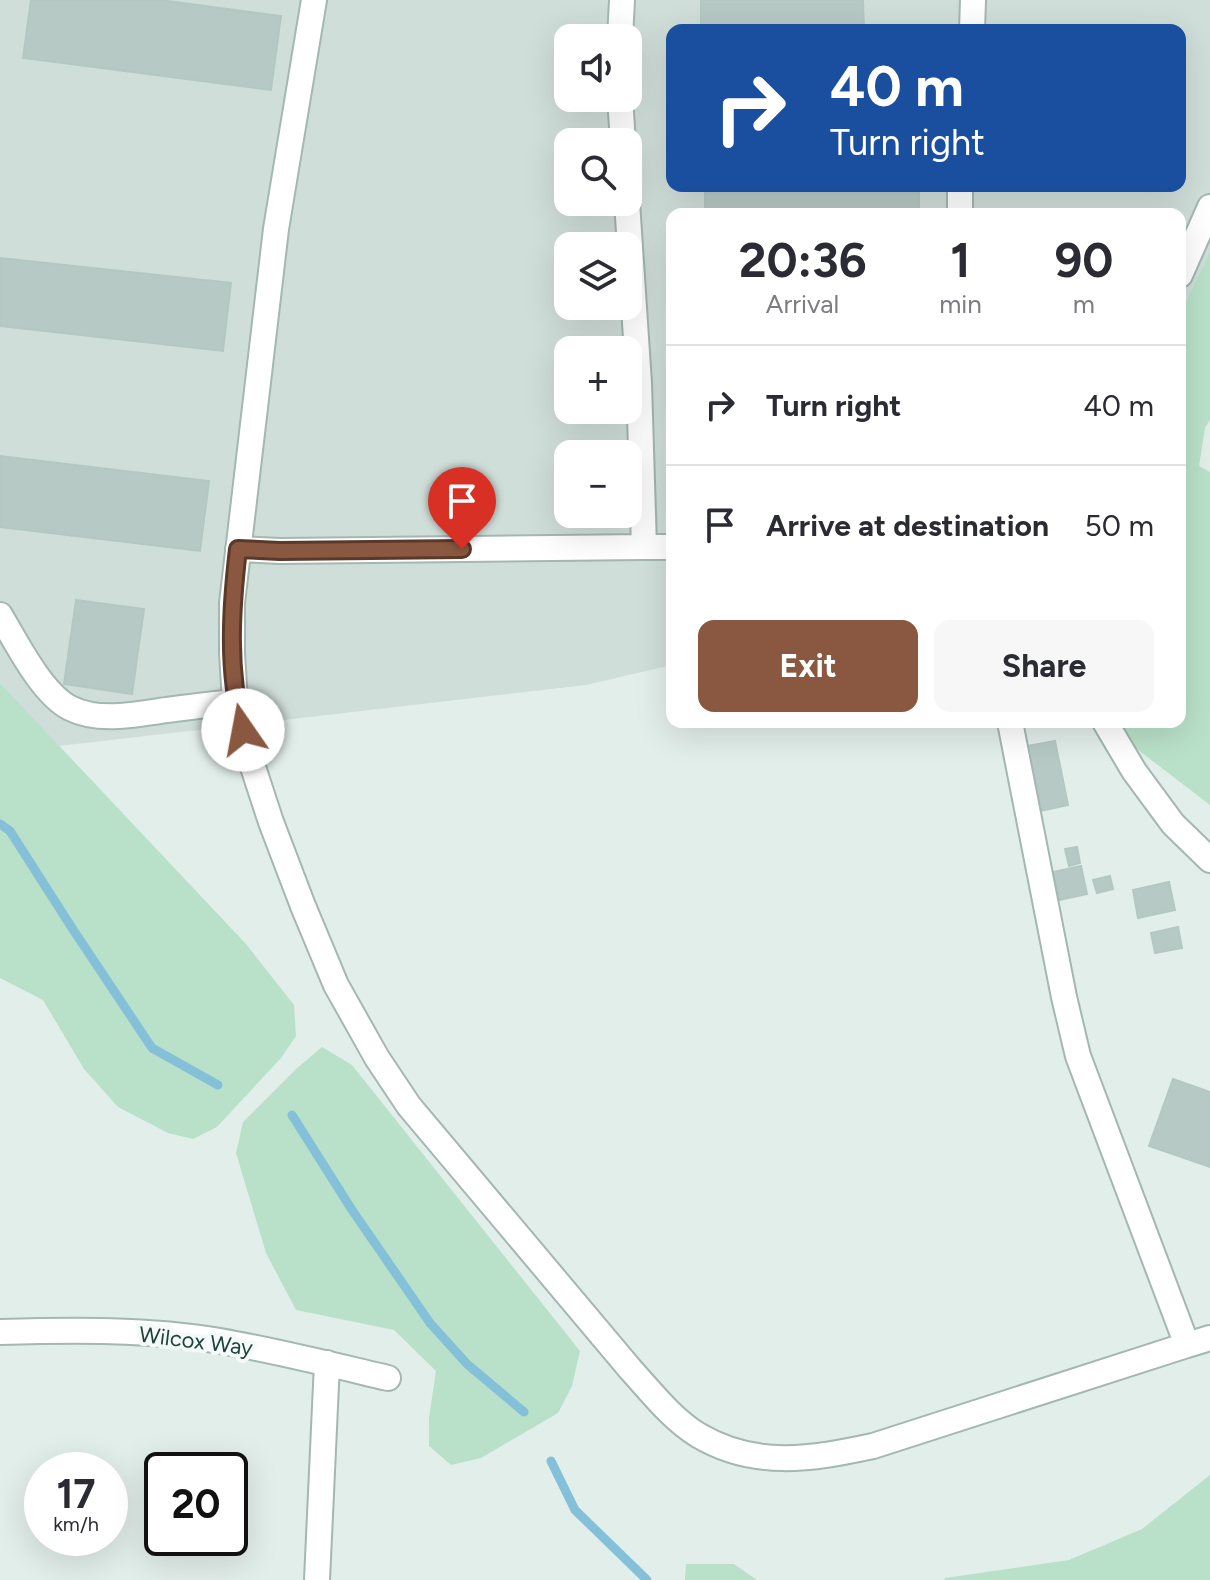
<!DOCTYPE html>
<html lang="en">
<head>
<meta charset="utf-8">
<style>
  body { margin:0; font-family:Figtree,sans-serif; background:#f7f7f7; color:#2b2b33; height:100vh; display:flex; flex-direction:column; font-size:30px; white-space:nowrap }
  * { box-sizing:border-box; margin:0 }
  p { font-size:26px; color:#7c7c81 }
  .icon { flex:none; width:44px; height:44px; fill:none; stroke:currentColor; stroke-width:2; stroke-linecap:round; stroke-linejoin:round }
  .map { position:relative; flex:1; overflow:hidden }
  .drawer { position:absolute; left:666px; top:208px; width:520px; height:520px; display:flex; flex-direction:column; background:#fff; border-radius:16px; box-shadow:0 8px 32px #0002 }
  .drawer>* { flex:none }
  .guide { position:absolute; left:666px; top:24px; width:520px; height:168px; border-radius:16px; box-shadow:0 8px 32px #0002; background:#1a4fa0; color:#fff; overflow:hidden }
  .controls { position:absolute; left:554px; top:24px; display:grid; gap:16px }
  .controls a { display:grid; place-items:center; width:88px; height:88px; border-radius:16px; background:#fff; box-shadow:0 8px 32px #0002; font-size:40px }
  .speed { position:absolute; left:24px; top:1452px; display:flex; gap:16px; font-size:40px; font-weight:700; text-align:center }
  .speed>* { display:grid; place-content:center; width:104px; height:104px; border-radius:50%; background:#fff; box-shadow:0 8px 32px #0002; line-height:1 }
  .speed small { font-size:20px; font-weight:400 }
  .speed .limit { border:4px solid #111; border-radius:12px; background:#fff; color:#111 }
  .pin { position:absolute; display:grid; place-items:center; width:68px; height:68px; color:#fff; margin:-82px -34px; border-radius:50% 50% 50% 0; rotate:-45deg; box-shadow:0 0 8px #0007 }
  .pin .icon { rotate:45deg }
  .me { position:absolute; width:88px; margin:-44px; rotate:348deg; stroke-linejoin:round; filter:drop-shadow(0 0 6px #0008) }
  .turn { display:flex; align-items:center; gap:28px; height:168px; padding:0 32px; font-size:36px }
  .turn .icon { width:104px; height:104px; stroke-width:2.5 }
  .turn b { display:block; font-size:56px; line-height:68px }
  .eta { display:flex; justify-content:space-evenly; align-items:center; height:136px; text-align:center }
  .eta b { font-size:48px; font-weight:700; line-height:56px }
  .action { display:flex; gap:16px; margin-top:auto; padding:16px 32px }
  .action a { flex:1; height:92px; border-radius:16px; background:#8a5840; color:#fff; font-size:32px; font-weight:700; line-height:92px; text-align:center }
  .action a+a { background:#f7f7f7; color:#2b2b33 }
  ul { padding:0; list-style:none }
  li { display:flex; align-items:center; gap:24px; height:120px; padding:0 32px; border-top:2px solid #e1e1e2 }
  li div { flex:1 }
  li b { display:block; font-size:30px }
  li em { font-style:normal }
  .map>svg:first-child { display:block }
  .built { fill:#d0ded9; fill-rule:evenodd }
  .green { fill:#b9e1c9 }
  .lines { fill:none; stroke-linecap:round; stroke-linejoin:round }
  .stream { stroke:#84c1d9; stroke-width:9 }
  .building { fill:#b7c9c4; stroke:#b4c8c2; stroke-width:2 }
  .minor-casing { stroke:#a4b7b2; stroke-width:28 }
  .minor { stroke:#fff; stroke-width:24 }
  .route-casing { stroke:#5a392a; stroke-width:20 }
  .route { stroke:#8a5840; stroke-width:14 }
  .labels { text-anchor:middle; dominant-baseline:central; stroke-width:8; stroke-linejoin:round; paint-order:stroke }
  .street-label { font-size:22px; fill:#20413c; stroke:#f3faf7 }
</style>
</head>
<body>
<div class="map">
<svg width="1210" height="1580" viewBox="0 0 1210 1580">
  <rect width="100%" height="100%" fill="#e2eeea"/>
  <path class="built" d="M0 0H1210V251L1180 314V214H672V665L586 685 59 746 0 683ZM672 30H1180V186H672ZM568 38H628V98H568ZM568 142H628V202H568ZM568 246H628V306H568ZM568 350H628V410H568ZM568 454H628V514H568Z"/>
  <path class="green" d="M1210 251V420L1205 428 1199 466 1210 472V805L1133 746 1122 722H1180V314Z
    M0 683 246 944 294 1005 296 1036 281 1058 217 1127 193 1139 168 1133 118 1107 84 1069 43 1000 0 978Z
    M322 1047 352 1065 580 1351 572 1386 558 1413 481 1458 451 1465 429 1446V1418L436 1371 394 1330 296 1310 266 1253 236 1153 243 1122 296 1069Z
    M1210 1475V1580H944L945 1578 1069 1560 1142 1529Z
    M686 1564H734L757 1580H685Z"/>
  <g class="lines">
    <path class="stream" d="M0 824 10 831 72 928 152 1048 218 1085
      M292 1115 352 1210 430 1323 467 1364 524 1412
      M551 1461 575 1510 647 1580"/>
  </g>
  <path class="building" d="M31 0H160L281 16 271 90 23 58Z
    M701 0H863L864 30H701Z
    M705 186H919V214H705Z
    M0 258 231 283 223 351 0 326Z
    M0 456 209 481 200 551 0 527Z
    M76 600 144 609 132 694 64 684Z
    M1055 741 1068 805 1040 811 1027 746Z
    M1077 847 1080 863 1069 866 1065 849Z
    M1081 866 1087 894 1059 900 1053 872Z
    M1110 876 1113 889 1097 893 1093 880Z
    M1169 882 1175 910 1138 918 1133 890Z
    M1178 927 1182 948 1155 953 1151 933Z
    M1173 1079 1210 1092V1167L1149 1146Z"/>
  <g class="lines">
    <g class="minor-casing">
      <path id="minor" d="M314 0 276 229 232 603V653L235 702 250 758 271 822 303 906 336 985 377 1058 409 1106 631 1370C652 1393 672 1419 698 1435 755 1469 812 1459 873 1446L1187 1345
        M972 30 973 0
        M620 38 622 0
        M620 98 623 142
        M960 186V214
        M627 202 639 383 644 547H672
        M1180 275 1210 207
        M238 549 280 551 644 547
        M0 615C16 642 42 694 70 708 100 723 136 714 167 710 190 707 213 704 235 702
        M1010 722 1064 997 1078 1056 1187 1345 1210 1338
        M1105 722 1134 771 1173 824 1210 860
        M0 1332C73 1330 149 1329 220 1341 277 1351 333 1365 388 1378
        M317 1580 327 1363"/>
    </g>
    <use href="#minor" class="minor"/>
  </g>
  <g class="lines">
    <g class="route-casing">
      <path id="route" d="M243 730C227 671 231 609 238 549L280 551 462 549"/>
    </g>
    <use href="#route" class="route"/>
  </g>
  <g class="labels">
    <g class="street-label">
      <text transform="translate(196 1341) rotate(7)">Wilcox Way</text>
    </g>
  </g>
</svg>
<div class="controls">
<a><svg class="icon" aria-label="sound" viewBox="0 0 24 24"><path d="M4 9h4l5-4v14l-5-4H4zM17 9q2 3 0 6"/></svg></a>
<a><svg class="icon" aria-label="search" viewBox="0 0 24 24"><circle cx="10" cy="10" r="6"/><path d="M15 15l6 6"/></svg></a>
<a><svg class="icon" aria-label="layers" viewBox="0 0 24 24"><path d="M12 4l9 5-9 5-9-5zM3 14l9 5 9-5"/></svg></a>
<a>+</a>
<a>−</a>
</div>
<div class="speed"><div>17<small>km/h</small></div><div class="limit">20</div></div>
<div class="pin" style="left:462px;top:549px;background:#d93025"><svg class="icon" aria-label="arrive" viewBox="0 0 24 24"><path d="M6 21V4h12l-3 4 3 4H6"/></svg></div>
<svg class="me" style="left:243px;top:730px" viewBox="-20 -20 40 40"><circle r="19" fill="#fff"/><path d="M0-13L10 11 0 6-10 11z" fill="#8a5840"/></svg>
<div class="guide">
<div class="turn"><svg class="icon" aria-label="right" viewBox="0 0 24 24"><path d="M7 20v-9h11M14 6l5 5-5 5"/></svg><div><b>40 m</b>Turn right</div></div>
</div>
<section class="drawer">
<div class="eta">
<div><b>20:36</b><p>Arrival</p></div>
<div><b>1</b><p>min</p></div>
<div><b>90</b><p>m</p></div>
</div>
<ul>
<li><svg class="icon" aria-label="right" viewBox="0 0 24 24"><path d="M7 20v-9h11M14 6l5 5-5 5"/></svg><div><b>Turn right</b></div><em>40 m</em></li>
<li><svg class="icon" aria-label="arrive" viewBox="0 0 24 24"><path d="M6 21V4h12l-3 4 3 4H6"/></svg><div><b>Arrive at destination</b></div><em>50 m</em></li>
</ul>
<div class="action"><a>Exit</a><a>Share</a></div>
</section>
</div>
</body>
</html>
